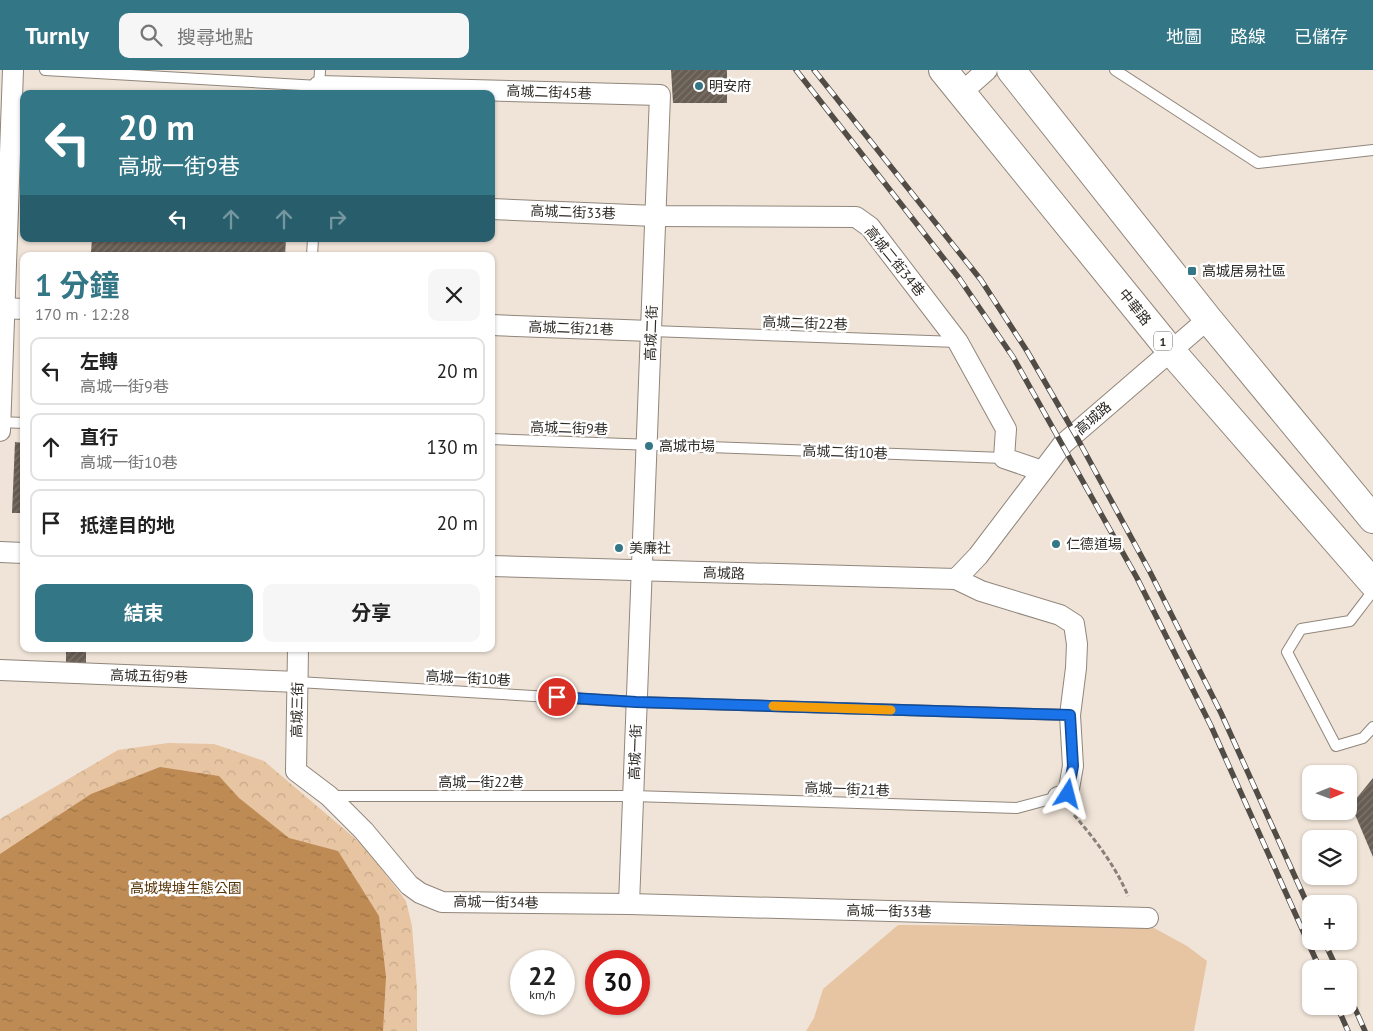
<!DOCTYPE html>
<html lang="zh-TW">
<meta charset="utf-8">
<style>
:root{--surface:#fff;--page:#f6f6f6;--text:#222;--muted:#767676;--line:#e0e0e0;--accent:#337686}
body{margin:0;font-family:"PT Sans","Noto Sans TC",sans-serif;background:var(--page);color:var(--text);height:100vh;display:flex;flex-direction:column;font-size:19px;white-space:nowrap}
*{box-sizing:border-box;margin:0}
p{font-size:16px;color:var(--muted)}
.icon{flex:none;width:28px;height:28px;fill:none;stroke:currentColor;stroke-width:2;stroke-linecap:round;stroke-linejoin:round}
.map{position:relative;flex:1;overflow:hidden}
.side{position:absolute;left:20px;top:182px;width:475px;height:400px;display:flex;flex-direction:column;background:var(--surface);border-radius:10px;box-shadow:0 1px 4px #0004}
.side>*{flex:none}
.top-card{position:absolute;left:20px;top:20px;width:475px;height:152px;border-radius:10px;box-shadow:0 1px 4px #0004;background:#337686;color:#fff;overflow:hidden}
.needle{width:32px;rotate:89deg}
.controls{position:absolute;left:1302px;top:695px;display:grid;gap:10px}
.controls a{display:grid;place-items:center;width:55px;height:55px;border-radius:10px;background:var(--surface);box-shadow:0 1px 4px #0004;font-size:25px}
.speed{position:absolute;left:510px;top:880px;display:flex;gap:10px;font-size:25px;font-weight:700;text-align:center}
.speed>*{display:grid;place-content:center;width:65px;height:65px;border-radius:50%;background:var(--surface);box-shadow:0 1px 4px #0004;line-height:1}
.speed small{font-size:12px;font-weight:400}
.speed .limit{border:8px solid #d22;background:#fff;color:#111}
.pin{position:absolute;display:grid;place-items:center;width:42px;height:42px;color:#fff;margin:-21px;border:2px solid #fff;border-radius:50%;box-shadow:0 1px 5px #0007}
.me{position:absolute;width:55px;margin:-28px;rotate:9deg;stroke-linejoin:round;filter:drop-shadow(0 0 4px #0008)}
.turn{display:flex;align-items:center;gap:18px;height:105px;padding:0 15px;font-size:22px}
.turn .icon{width:65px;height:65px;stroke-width:2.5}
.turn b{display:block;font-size:35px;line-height:42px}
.lanes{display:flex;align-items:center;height:48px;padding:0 15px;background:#0003;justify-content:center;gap:25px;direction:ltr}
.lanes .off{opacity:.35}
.round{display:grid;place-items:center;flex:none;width:52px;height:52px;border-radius:10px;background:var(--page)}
.summary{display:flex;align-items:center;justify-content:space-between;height:85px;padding:0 15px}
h1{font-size:30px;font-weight:700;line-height:38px;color:var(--accent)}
.cta{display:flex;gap:10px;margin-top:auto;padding:10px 15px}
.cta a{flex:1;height:58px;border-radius:10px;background:var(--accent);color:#fff;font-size:20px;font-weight:700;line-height:58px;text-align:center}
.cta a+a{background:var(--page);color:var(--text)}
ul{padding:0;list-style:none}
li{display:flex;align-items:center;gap:15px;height:68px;margin:0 10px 8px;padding:0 5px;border:2px solid var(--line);border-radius:10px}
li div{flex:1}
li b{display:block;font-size:19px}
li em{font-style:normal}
header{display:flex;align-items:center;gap:30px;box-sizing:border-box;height:70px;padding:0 25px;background:var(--accent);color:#fff}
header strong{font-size:24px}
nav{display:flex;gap:28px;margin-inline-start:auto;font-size:18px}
.search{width:350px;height:45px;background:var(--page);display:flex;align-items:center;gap:12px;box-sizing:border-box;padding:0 18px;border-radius:10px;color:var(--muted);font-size:19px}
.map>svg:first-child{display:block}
.green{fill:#e7c4a2}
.park{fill:url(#park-crowns)}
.water{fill:url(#water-ripples)}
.building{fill:url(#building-hatch)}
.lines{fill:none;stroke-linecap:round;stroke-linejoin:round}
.lane-casing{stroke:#91867b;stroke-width:12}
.street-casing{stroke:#91867b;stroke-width:22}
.primary-casing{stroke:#91867b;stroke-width:30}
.path{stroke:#898179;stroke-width:3;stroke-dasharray:5 2.5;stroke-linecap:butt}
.lane{stroke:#fff;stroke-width:10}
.street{stroke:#fff;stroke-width:20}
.primary{stroke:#fff;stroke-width:28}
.rail-casing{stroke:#524c46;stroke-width:5.5}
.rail{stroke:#fff;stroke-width:4;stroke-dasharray:11;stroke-linecap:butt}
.route-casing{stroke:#114b97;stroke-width:12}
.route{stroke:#1a73e8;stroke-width:9}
.slow{stroke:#f59e0b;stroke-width:9}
.poi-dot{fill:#337686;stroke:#fff;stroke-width:2}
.labels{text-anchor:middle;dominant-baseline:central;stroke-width:5;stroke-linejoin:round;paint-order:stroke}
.shield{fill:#fff;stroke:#6d6b67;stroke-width:1}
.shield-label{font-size:12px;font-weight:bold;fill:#2f2b26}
.poi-label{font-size:14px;fill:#2f2b26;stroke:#fff;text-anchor:start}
.street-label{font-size:14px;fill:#2f2b26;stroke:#fff}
.park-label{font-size:14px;fill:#563305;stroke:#fff}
</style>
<header>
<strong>Turnly</strong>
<div class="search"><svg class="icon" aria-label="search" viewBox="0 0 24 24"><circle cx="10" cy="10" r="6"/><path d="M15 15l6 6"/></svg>搜尋地點</div>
<nav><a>地圖</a><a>路線</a><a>已儲存</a></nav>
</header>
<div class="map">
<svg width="1373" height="961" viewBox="0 0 1373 961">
<defs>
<pattern id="park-crowns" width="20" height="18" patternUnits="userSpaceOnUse" patternTransform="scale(1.25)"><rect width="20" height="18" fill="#e7c4a2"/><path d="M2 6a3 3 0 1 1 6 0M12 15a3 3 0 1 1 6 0" fill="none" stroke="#c6a98b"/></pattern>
<pattern id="water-ripples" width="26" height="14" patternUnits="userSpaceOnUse" patternTransform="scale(1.25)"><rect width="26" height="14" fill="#bf8b54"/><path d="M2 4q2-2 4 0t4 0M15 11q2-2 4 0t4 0" fill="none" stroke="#9c7245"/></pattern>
<pattern id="building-hatch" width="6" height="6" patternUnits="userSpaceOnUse" patternTransform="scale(1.25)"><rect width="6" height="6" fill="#675d53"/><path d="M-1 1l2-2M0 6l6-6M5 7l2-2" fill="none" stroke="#7e766e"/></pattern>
</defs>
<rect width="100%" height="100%" fill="#f0e4d8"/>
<polygon class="green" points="898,855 1089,856 1154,858 1187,876 1207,891 1194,961 806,961 814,948 823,919"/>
<polygon class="park" points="168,673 214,674 264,691 364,776 406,831 412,856 417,919 417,961 0,961 0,749 118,680"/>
<polygon class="water" points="160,697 219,706 239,728 289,768 338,781 379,846 386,907 383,961 0,961 0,784 91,724"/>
<g class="building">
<polygon points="671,0 727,0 727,33 673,33"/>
<polygon points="92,169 286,169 285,186 91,182"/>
<polygon points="15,372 24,373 24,456 22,454 22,443 12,443"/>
<rect x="66" y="579" width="20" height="17"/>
<polygon points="1373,708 1373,787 1351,735"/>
</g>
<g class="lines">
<g class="lane-casing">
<g id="lane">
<polyline points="45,0 319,16"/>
<polyline points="1115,0 1258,93 1373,80"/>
<polyline points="319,18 320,0"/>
<polyline points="312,186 313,169"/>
<polyline points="651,261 957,272"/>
<polyline points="0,352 24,353"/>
<polyline points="491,369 1004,388"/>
<polyline points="1373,521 1350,551 1301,559 1287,582 1336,676 1363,668 1373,657"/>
<polyline points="298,612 636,632 1070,645"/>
<polyline points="330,726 633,726 1017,738 1058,727"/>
</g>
</g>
<g class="street-casing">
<g id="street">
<polyline points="319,16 660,25 629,834"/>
<polyline points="961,23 987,0"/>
<polyline points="491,139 655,146 856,147 870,157 958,272 1006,359 1004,388 1042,401"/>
<polyline points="0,238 24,239"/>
<polyline points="491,255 651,261"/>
<polyline points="0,361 13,0"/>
<polyline points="0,482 24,483"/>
<polyline points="491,496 956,509 978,486 1063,374 1208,249"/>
<polyline points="956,509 981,521 1060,545 1074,554 1077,574 1076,598 1070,645 1073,696 1068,724 1058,727"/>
<polyline points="298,579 296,701 329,726 364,761 409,815 420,823 442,832 629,834 1148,848"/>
<polyline points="0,600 298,612"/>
</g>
</g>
<g class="primary-casing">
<g id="primary">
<polyline points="943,0 1171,281 1373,513"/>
<polyline points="1011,0 1208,249 1373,449"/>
</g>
</g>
<path class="path" d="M 1074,745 C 1095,769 1116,797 1128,826"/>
<use href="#lane" class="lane"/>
<use href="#street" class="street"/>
<use href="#primary" class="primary"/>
<g class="rail-casing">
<g id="rail">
<polyline points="796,0 959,208 1013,287 1137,508 1211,656 1320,899"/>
<polyline points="814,0 981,210 1027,281 1075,364 1150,502 1221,643 1311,842"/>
<polyline points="1324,871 1337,899"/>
<polyline points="1349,925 1365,961"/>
<polyline points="1337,936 1348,961"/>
</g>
</g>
<use href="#rail" class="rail"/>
</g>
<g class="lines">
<g class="route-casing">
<polyline id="route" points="557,627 636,632 1070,645 1073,696 1068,724"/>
</g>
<use href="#route" class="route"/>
<polyline class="slow" points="773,636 891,640"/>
</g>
<g class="poi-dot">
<circle cx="699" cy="16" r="5"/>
<rect x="1187" y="196" width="10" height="10" rx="2.5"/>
<circle cx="649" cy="376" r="5"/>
<circle cx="1056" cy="474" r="5"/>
<circle cx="619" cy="478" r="5"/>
</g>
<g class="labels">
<rect class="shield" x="1154" y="261.5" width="18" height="19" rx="4"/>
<g class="shield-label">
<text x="1163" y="271">1</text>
</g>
<g class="poi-label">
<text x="709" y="16">明安府</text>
<text x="1202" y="201">高城居易社區</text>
<text x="659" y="376">高城市場</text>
<text x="1066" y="474">仁德道場</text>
<text x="629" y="478">美廉社</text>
</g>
<g class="street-label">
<text transform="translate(549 22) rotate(2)">高城二街45巷</text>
<text transform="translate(573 142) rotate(2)">高城二街33巷</text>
<text transform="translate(895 191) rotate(51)">高城二街34巷</text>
<text transform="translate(1135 237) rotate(51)">中華路</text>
<text transform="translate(805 253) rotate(2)">高城二街22巷</text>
<text transform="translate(571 258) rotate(2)">高城二街21巷</text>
<text transform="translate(651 263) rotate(-88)">高城二街</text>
<text transform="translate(1093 348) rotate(-41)">高城路</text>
<text transform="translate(569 358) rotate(2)">高城二街9巷</text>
<text transform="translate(845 382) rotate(2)">高城二街10巷</text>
<text transform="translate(724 503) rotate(2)">高城路</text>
<text transform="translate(149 606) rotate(2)">高城五街9巷</text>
<text transform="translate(468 608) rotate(3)">高城一街10巷</text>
<text transform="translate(297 640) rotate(-89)">高城三街</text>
<text transform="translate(635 682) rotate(-88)">高城一街</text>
<text x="481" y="712">高城一街22巷</text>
<text transform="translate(847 719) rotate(2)">高城一街21巷</text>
<text transform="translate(496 832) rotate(1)">高城一街34巷</text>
<text transform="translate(889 841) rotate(1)">高城一街33巷</text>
</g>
<g class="park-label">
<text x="186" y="818">高城埤塘生態公園</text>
</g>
</g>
</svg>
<div class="controls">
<a><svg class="needle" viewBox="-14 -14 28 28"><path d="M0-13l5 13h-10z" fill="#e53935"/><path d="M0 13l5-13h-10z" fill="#767676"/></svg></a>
<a><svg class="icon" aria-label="layers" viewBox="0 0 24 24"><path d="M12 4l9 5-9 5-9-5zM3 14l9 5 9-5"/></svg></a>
<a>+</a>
<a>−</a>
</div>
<div class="speed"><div>22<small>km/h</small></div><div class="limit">30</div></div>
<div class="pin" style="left:557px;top:627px;background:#d93025"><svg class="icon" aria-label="arrive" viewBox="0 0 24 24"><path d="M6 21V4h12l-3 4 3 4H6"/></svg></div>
<svg class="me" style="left:1068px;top:724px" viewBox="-20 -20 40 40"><path d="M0-17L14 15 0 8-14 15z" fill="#1a73e8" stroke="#fff" stroke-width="4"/></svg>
<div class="top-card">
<div class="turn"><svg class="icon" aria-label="left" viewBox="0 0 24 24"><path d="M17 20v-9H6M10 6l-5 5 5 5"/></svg><div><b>20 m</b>高城一街9巷</div></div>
<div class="lanes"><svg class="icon" aria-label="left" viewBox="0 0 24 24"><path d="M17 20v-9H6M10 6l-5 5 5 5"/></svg><svg class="icon off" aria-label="ahead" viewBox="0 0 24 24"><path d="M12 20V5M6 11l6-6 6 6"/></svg><svg class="icon off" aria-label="ahead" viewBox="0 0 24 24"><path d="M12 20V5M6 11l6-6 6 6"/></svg><svg class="icon off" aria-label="right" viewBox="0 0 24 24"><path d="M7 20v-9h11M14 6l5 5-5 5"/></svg></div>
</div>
<section class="side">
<div class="summary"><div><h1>1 分鐘</h1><p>170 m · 12:28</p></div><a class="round"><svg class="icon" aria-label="close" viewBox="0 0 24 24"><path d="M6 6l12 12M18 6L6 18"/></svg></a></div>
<ul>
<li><svg class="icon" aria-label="left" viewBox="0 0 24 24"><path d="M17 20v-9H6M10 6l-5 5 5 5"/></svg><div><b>左轉</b><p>高城一街9巷</p></div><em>20 m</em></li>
<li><svg class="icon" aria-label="ahead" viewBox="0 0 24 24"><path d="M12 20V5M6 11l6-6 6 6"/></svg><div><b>直行</b><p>高城一街10巷</p></div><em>130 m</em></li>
<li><svg class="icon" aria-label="arrive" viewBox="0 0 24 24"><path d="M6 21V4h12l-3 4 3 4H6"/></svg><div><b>抵達目的地</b></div><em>20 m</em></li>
</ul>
<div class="cta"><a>結束</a><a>分享</a></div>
</section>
</div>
